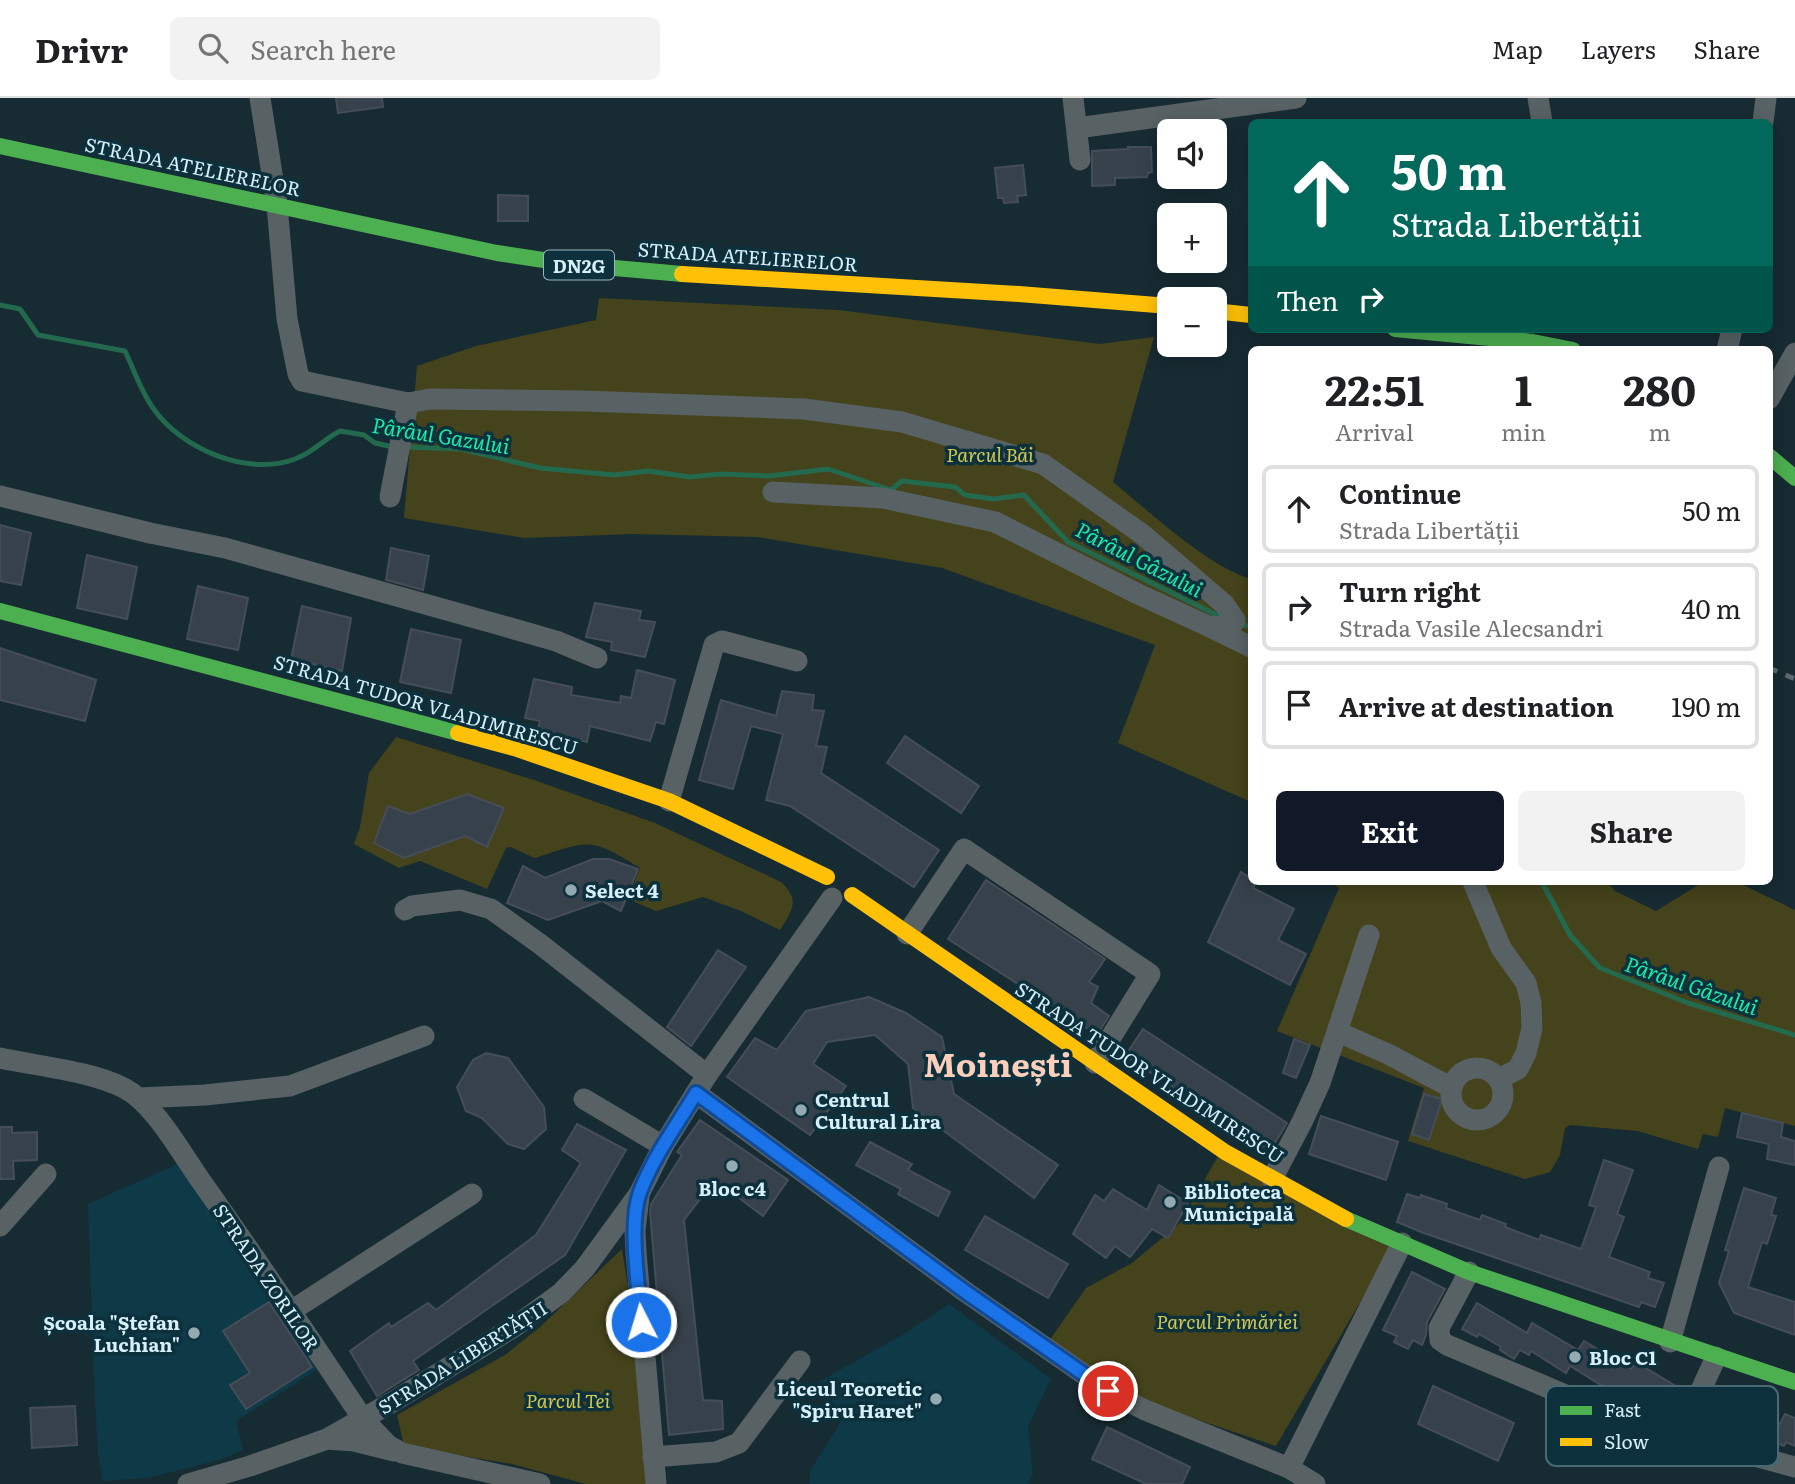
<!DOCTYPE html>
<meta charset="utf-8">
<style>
:root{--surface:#fff;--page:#f2f2f2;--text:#202124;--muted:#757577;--line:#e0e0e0;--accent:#111827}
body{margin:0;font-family:Literata,serif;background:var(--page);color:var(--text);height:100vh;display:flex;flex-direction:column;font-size:26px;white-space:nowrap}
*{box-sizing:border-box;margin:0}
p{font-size:23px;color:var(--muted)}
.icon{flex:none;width:38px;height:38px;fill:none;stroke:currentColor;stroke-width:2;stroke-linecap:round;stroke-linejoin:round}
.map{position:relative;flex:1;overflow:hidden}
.drawer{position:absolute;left:1248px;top:248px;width:525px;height:539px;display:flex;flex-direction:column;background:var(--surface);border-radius:10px;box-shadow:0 4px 18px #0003}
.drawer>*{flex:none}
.top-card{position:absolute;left:1248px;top:21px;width:525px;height:214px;border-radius:10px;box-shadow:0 4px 18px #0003;background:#00695c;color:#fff;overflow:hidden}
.fabs{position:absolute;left:1157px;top:21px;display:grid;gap:14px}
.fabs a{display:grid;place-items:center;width:70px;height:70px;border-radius:10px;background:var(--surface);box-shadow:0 4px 18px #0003;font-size:35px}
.pin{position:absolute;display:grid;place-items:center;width:60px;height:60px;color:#fff;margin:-30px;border:4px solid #fff;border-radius:50%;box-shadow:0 2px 7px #0007}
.me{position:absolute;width:77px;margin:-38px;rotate:355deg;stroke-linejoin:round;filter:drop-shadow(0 0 5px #0008)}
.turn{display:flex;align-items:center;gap:24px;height:147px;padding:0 28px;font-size:32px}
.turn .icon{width:91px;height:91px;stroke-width:2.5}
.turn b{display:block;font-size:49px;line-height:60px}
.then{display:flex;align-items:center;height:66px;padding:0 28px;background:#0003;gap:14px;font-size:26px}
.eta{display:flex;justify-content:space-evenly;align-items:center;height:119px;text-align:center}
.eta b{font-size:42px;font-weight:700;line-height:49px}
.primary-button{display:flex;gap:14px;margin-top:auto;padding:14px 28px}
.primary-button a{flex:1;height:80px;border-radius:10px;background:var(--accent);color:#fff;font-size:28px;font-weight:700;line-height:80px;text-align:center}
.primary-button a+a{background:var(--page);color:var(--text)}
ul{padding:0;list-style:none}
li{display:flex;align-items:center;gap:21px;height:88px;margin:0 14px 10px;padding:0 14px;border:4px solid var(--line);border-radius:10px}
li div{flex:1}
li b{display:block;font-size:26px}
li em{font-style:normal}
header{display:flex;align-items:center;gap:42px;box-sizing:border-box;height:98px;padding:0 35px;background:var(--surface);border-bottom:2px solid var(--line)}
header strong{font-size:33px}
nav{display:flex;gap:38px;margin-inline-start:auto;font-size:24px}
.search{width:490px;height:63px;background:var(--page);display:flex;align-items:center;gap:18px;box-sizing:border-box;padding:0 24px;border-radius:10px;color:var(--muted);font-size:26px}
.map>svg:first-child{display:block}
.built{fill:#0e3946}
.green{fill:#45431b}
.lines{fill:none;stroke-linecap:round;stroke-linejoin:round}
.stream{stroke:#22694e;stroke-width:5}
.building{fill:#37414b;stroke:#454e58;stroke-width:2}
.street{stroke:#586164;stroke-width:21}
.fast{stroke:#4caf50;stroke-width:16}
.slow{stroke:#ffc107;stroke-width:16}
.rail{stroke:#5d696e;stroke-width:5;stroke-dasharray:9 9;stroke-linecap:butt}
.route-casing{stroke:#114b97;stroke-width:18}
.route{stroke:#1a73e8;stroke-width:12}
.poi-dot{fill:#93aab3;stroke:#0c313d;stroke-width:2.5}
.labels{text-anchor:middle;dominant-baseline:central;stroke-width:7;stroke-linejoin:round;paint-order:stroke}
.shield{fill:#0c313d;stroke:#99b6c0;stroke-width:2}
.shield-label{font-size:18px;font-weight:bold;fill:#d6eff8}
.street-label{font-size:19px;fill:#d6eff8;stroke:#0c313d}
.park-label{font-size:19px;font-style:italic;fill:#d6c950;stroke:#0c313d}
.poi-label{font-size:19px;font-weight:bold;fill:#d6eff8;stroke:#0c313d;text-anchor:start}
.water-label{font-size:21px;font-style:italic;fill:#17eca9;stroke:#0c313d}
.town-label{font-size:33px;font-weight:bold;fill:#fdceba;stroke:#0c313d}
.key{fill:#0c313d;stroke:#496a75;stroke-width:2}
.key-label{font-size:19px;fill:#d6eff8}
</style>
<header>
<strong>Drivr</strong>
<div class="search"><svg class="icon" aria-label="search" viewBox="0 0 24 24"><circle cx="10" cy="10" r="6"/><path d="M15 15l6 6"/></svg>Search here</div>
<nav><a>Map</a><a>Layers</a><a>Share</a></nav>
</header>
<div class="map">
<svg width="1795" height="1386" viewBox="0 0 1795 1386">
<rect width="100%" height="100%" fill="#172b32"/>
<g class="built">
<polygon points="182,1064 320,1270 236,1323 243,1352 219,1362 148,1380 103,1383 98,1354 94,1284 88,1106"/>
<polygon points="949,1206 1051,1281 1028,1328 1033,1376 1028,1386 809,1386 811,1371 846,1316 813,1287 902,1237"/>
</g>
<g class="green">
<path d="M 599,200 L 839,212 L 1099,246 L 1154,239 L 1113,384 C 1150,414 1207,468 1251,481 L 1251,704 L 1118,645 L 1155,547 L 942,470 L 758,439 L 633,436 L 524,440 L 404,420 L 417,268 L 476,248 L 596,222 Z"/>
<path d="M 396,639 L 534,682 L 655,725 L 781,784 C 801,802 792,813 780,832 L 741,813 L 703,799 L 656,813 L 628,801 L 640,770 C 590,739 590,742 535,760 L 510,749 L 506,750 L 487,791 L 420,763 L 399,770 L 354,746 L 360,729 L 369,675 Z"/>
<polygon points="1329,784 1607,784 1615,793 1656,813 1703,784 1737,784 1795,812 1795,1028 1725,1010 1718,1039 1703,1036 1698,1051 1638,1033 1570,1027 1565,1030 1560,1057 1550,1074 1525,1081 1408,1043 1424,990 1277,933 1339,790"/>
<polygon points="1218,1058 1393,1148 1276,1348 1139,1302 1049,1243 1086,1190 1132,1165 1180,1125"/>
<polygon points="622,1151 635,1233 648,1386 586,1386 512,1366 404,1348 397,1317 505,1257 540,1229"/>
</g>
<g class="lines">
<g class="stream">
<path d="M 0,207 L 20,211 L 38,237 L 125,253 C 134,272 141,293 153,310 C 181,351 248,379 295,361 C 313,355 324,341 340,333 L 364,337 L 375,345 L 393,349"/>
<polyline points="406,349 461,351 540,370 614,377 648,373 690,379 720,376 769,378 828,371 891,392 902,383 955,389 965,397 993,401 1024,397 1068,444 1225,521"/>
<polyline points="1237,527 1251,528"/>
<polyline points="1542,784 1570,837 1600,870 1688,905 1795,937"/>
</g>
</g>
<g class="building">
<polygon points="336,0 382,0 383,9 338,15"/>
<polygon points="1128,49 1151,49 1152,74 1148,75 1147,79 1115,80 1115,87 1092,88 1092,53 1128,51"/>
<polygon points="1023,67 1026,97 1017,98 1018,104 1004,105 1003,100 998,100 995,70"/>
<polygon points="498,97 528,98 528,123 498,123"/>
<polygon points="0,427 31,435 21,487 0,483"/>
<polygon points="391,450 429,458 423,492 386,482"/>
<polygon points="87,457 137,469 127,521 77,510"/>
<polygon points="198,488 248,500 238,552 187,541"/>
<polygon points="595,505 641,513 639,522 655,524 645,559 611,552 612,544 586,539"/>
<polygon points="302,508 351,520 342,573 291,561"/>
<polygon points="411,531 461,542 451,595 400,584"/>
<polygon points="0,550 96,582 85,623 0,602"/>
<polygon points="637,572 675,582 664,626 656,624 650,643 590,628 587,644 538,631 540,623 525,620 534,581 572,589 571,597 620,605 621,598 631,600"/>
<polygon points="782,593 814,597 812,612 824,613 816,648 827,649 821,675 939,752 914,789 790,708 766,702 783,636 751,628 733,691 699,682 721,602 776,618"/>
<polygon points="905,638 979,688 961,715 887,665"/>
<polygon points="467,696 504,710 487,749 465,738 404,760 374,745 388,708 410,716"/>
<polygon points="593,761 609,761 638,771 621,813 602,803 548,822 507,805 523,768 545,780"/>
<polygon points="1241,774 1251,780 1251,784 1256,784 1253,790 1294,811 1278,842 1306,856 1290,887 1208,844"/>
<polygon points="986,782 1105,861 1089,884 1098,889 1091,905 1109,918 1097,937 948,841"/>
<polygon points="718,852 746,869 691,948 667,929"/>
<polygon points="869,899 906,915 942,939 954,996 1058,1067 1034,1100 913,1010 908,966 875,937 827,944 813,966 846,988 810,1037 727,979 755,940 777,952 806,913"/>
<polygon points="1143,931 1287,1025 1270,1053 1125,958"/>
<polygon points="1294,941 1310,947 1296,980 1283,975"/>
<polygon points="486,955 508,960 544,1009 546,1031 524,1051 508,1046 482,1020 466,1013 457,989 473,962"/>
<polygon points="1424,996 1442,1001 1429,1042 1412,1036"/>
<polygon points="1742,1015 1783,1025 1781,1039 1795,1043 1795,1067 1767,1061 1769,1046 1737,1039"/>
<polygon points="1321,1018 1398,1044 1386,1082 1309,1056"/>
<polygon points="700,1022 788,1082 763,1118 715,1082 684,1122 703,1302 722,1303 723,1331 669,1337 650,1114 651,1106 682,1057 677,1054"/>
<polygon points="577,1026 626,1052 565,1157 413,1263 419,1272 377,1298 350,1253 389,1225 391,1229 428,1205 436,1212 536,1137 581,1065 562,1052"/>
<polygon points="0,1029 12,1029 12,1035 37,1034 37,1062 13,1063 14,1081 0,1081"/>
<polygon points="870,1044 912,1066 908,1072 950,1094 938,1118 898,1096 901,1091 856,1067"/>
<polygon points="1604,1062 1633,1072 1617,1116 1624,1119 1609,1159 1650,1174 1648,1180 1664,1185 1655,1209 1641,1204 1639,1209 1421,1134 1397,1124 1407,1096 1420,1100 1421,1097 1447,1106 1446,1110 1480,1122 1482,1117 1506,1126 1505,1129 1539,1142 1541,1137 1581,1151 1596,1109 1589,1107"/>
<polygon points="1159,1087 1188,1105 1168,1140 1152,1131 1130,1159 1115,1148 1106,1160 1073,1136 1095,1097 1104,1103 1113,1091 1147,1112"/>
<polygon points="1744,1090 1776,1100 1771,1117 1776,1118 1767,1146 1762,1144 1748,1189 1795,1204 1795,1237 1734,1215 1719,1185 1729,1153 1725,1152"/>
<polygon points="985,1118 1068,1166 1048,1200 965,1152"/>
<polygon points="1412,1174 1445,1191 1427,1224 1426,1237 1422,1247 1413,1242 1408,1251 1394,1244 1397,1238 1383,1232"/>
<polygon points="269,1204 312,1269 246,1311 230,1287 250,1275 223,1233"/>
<polygon points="1477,1205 1527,1235 1532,1225 1578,1252 1584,1243 1631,1271 1636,1264 1684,1293 1670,1316 1657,1308 1659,1305 1636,1291 1634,1295 1624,1289 1619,1298 1570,1268 1566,1275 1531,1253 1529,1257 1520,1252 1514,1261 1500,1252 1501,1249 1479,1236 1477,1239 1462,1231"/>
<polygon points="1433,1288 1514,1325 1498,1363 1418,1326"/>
<polygon points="1728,1302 1780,1326 1785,1316 1795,1320 1795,1348 1786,1344 1784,1348 1775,1344 1773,1349 1756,1345 1733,1333 1731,1336 1716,1329"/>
<polygon points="75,1308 77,1347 32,1350 30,1310"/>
<polygon points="1107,1329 1190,1369 1182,1386 1146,1386 1092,1361"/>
</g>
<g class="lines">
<g class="street">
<polyline points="260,0 277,107 287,221 298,276 302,283 408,305 430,301 584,303 804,311 902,324 1043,366 1142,436 1224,506 1235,522 1232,527 1224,529 1208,528 1138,496 995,424 883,400 773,394"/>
<polyline points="1073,0 1080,62"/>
<polyline points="1538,0 1542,24"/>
<polyline points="1763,24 1766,0"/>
<polyline points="1077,30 1296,0"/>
<polyline points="1727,252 1732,231"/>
<polyline points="1769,301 1795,255"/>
<polyline points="0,398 150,435 225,450 500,527 556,543 597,560"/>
<polyline points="390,399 408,305"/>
<polyline points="1210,529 1251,549"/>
<polyline points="669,703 714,547 722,543 797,563"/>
<polyline points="1473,784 1501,850 1526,885 1531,905 1532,930 1526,955 1518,971 1499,981"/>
<polyline points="405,812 412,808 460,802 491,811 540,846 707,977"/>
<polyline points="907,836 964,751 1150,876 1095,965"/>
<polyline points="1338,934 1388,956 1452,990"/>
<path d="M 0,960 C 37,968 91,973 124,990 C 155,1006 181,1055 201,1083 C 257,1162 310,1241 363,1321 L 388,1347 L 402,1355 L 540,1386"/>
<circle cx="1477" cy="996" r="26"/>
<polyline points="696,995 967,1195 1108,1293 1145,1312 1289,1370"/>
<polyline points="139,1000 205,997 290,988 424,938"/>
<polyline points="584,1001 663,1048"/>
<polyline points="1272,1081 1302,1024 1320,985 1369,837"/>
<polyline points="639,1099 635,1132 636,1154 656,1386"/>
<polyline points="0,1128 46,1076"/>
<polyline points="1469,1174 1439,1230 1440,1242 1447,1247 1653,1334 1680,1338 1716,1259"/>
<polyline points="291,1213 472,1096"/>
<polyline points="1670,1244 1719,1069"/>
<polyline points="1680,1338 1795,1369"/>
<polyline points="327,1341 354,1343 394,1353"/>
<polyline points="653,1359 716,1354 739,1345 800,1263"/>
<polyline points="188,1386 250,1368 327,1341 394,1303 517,1227 561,1195 585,1170 639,1096 663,1048 707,977 832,800"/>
<polyline points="1315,1386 1289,1370 1402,1145"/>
</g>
<g class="fast">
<polyline points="0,48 497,155 570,166 682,176"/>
<polyline points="1395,231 1533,244 1573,252"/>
<polyline points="1769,358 1795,380"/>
<polyline points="0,513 458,635"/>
<polyline points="1346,1121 1469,1174 1795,1284"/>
</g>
<g class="slow">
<polyline points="682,176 1019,196 1169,208"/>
<polyline points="1214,213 1251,217"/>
<polyline points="458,635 514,650 669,703 827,779"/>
<polyline points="852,797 1225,1054 1346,1121"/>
</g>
<polyline class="rail" points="1769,570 1795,581"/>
</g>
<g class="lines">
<g class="route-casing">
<path id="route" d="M 641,1224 C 639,1189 628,1127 640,1094 C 653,1059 677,1027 696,995 L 967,1195 L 1108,1293"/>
</g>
<use href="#route" class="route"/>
</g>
<g class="poi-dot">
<circle cx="571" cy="792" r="7"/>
<circle cx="801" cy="1012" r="7"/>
<circle cx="732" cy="1068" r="7"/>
<circle cx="1170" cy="1104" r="7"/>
<circle cx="194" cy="1235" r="7"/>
<circle cx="1575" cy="1259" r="7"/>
<circle cx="936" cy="1301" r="7"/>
</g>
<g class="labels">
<rect class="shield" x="544" y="152.5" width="70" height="29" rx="5"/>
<g class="shield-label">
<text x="579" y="167">DN2G</text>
</g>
<g class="street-label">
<text transform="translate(193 68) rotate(12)">STRADA ATELIERELOR</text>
<text transform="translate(748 158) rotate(4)">STRADA ATELIERELOR</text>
<text transform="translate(426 606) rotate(16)">STRADA TUDOR VLADIMIRESCU</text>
<text transform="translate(1150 974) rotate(33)">STRADA TUDOR VLADIMIRESCU</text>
<text transform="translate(267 1179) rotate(56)">STRADA ZORILOR</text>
<text transform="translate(462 1259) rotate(-32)">STRADA LIBERTĂȚII</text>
</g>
<g class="park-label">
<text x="990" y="356">Parcul Băi</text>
<text x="1227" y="1223">Parcul Primăriei</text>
<text x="568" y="1302">Parcul Tei</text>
</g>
<g class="poi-label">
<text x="585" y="792">Select 4</text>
<text x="815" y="1001">Centrul<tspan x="815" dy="22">Cultural Lira</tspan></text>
<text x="732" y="1090" text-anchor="middle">Bloc c4</text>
<text x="1184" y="1093">Biblioteca<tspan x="1184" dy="22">Municipală</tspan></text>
<text x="180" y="1224" text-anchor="end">Școala "Ștefan<tspan x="180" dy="22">Luchian"</tspan></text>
<text x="1589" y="1259">Bloc C1</text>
<text x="922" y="1290" text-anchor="end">Liceul Teoretic<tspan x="922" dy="22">"Spiru Haret"</tspan></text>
</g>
<g class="water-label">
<text transform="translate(441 336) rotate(9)">Pârâul Gazului</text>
<text transform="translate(1140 460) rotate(27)">Pârâul Gâzului</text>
<text transform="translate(1692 886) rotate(19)">Pârâul Gâzului</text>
</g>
<g class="town-label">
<text x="998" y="964">Moinești</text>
</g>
</g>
<rect x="1546" y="1288" width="232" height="80" rx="10" class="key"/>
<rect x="1560" y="1308" width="32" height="9" fill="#4caf50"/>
<rect x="1560" y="1340" width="32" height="8" fill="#ffc107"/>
<g class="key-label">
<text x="1604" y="1319">Fast</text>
<text x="1604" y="1351">Slow</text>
</g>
</svg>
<div class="fabs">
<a><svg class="icon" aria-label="sound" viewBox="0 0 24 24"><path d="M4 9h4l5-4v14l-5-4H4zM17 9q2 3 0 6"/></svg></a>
<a>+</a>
<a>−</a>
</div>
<div class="pin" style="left:1108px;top:1293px;background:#d93025"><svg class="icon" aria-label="arrive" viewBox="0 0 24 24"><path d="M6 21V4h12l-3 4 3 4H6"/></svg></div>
<svg class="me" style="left:641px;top:1224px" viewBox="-20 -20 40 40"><circle r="17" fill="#1a73e8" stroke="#fff" stroke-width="3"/><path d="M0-11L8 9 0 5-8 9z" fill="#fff"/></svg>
<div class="top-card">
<div class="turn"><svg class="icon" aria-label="ahead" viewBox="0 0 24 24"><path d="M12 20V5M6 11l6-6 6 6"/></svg><div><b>50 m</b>Strada Libertății</div></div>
<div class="then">Then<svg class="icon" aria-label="right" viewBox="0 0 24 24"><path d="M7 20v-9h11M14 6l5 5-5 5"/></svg></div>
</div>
<section class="drawer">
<div class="eta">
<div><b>22:51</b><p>Arrival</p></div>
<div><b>1</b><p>min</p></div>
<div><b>280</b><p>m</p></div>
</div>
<ul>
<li><svg class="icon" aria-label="ahead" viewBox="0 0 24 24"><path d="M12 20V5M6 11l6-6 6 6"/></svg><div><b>Continue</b><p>Strada Libertății</p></div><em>50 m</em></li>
<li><svg class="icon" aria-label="right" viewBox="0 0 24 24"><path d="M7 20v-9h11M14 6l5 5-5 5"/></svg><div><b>Turn right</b><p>Strada Vasile Alecsandri</p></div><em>40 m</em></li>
<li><svg class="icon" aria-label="arrive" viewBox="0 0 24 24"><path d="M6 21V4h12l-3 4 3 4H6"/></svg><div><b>Arrive at destination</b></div><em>190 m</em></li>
</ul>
<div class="primary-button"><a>Exit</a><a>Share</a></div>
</section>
</div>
